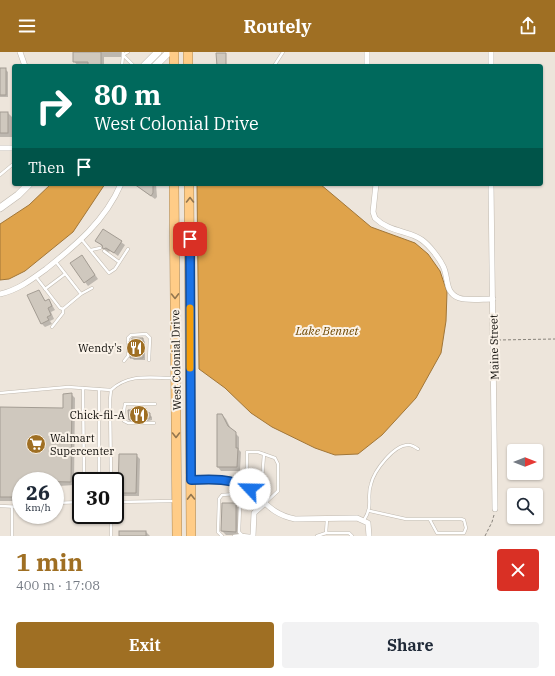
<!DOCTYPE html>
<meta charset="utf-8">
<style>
:root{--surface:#fff;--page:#f2f2f3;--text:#1f2937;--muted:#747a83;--accent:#9f6f23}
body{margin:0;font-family:"IBM Plex Serif",serif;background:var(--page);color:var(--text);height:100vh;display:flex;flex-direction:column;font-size:15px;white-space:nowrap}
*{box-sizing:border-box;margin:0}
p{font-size:13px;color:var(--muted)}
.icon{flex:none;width:22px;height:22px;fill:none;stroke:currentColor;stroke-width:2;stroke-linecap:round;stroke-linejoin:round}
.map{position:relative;height:484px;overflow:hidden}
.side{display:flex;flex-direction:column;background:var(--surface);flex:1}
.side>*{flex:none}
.hud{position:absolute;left:12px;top:12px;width:531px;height:122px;border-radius:4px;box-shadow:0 1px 3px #0004;background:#00695c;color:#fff;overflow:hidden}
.needle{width:26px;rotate:90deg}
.buttons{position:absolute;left:507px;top:392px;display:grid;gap:8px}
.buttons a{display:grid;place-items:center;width:36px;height:36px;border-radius:4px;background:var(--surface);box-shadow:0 1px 3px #0004;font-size:20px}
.speed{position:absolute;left:12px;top:420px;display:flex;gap:8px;font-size:20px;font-weight:700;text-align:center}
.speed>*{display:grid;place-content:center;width:52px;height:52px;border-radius:50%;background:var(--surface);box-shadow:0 1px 3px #0004;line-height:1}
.speed small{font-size:10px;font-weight:400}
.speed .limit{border:2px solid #111;border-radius:6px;background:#fff;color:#111}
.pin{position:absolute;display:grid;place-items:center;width:34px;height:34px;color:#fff;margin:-17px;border-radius:8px;box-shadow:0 2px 6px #0006}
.me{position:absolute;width:44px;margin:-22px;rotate:294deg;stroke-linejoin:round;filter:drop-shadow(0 0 3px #0008)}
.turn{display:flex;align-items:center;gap:14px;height:84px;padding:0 16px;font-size:18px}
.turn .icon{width:52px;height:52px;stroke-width:2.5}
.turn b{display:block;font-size:28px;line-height:34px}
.then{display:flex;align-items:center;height:38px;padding:0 16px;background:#0003;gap:8px;font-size:15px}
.round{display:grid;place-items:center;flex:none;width:42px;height:42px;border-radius:4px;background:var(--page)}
.summary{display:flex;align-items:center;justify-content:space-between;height:68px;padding:0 16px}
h1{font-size:24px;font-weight:800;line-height:30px;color:var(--accent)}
.action{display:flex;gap:8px;margin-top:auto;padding:8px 16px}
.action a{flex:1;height:46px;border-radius:4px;background:var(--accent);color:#fff;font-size:16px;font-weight:800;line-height:46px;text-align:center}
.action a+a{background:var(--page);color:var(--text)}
header{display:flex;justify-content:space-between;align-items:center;height:52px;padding:0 16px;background:var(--accent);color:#fff;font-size:18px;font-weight:800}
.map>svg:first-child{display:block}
.water{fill:#dfa34b;stroke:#a17638}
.shadow{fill:#0003}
.building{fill:#cfc8be;stroke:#a39c93}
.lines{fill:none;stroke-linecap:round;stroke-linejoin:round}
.lane-casing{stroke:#c0b9af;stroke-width:3.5}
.street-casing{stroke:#c0b9af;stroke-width:6}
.secondary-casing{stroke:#c0b9af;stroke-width:8}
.highway-casing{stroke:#ab8a5b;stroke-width:10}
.path{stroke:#88837b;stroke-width:1;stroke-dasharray:3 2;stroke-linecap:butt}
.lane{stroke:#fff;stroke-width:2.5}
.street{stroke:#fff;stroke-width:5}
.secondary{stroke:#fff;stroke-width:7}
.highway{stroke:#ffcc87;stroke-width:9}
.oneway{stroke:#93764f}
.route-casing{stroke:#114b97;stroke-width:10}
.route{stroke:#1a73e8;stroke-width:7}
.slow{stroke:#f59e0b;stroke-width:7}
.labels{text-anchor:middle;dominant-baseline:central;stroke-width:4;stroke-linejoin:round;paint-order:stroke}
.street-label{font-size:11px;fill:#100e0a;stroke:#faf2e8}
.poi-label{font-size:11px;fill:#100e0a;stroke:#faf2e8;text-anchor:end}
.water-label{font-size:12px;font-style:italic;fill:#704800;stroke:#faf2e8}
</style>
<header><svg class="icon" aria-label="menu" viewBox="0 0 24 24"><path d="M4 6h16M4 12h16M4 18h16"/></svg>Routely<svg class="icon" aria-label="share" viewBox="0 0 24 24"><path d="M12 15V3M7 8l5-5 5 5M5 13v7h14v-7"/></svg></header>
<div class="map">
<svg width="555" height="484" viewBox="0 0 555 484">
<rect width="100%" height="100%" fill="#ede5db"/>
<g class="water">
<polygon points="51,132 105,132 73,180 25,219 9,227 0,228 0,172 29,153"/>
<polygon points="197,132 320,132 371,175 415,191 428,202 440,219 447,240 446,269 441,301 416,346 382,383 358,402 335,403 315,396 272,375 251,361 225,336 199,317"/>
</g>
<g class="shadow">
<polygon points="74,0 122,0 122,5 104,5 104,14 77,13 74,9"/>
<polygon points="0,17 5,17 8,20 8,45 0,45"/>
<polygon points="0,61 8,61 12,65 12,85 0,85"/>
<polygon points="134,132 156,132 157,145 155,147"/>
<polygon points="97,189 121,190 125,193 118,204 111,199 107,200"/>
<polygon points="85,208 98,227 88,234 71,211"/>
<polygon points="39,239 46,250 49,248 55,258 51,260 54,267 50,269 52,272 45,275 42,272"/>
<polygon points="143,287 145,290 145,308 134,308 131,305"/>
<polygon points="71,342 75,346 74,433 59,434 59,448 55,448 55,429 21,429 21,449 0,449 0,356 64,357"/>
<polygon points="129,359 149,362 152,365 152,368 144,370 131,370 129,367"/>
<polygon points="218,363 222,363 226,367 231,377 239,385 239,398 241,400 240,419 221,419 218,415"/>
<polygon points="136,403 140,407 139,444 123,444 119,440"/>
<polygon points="235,452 239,456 239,483 226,483 222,479"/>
<polygon points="120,480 146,480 150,484 120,484"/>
</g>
<g class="building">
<polygon points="73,0 101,0 101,14 88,14 88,10 73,10"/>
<polygon points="216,1 226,1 226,14 217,14"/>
<rect x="0" y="16" width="6" height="27"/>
<rect x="0" y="60" width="8" height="21"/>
<polygon points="134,132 153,132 153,141 151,144"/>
<polygon points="103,177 122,189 114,201 106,196 103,197 102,193 95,189"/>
<polygon points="82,203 95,223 84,231 70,211"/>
<polygon points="39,238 45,249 49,247 52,254 48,256 51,263 47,265 49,268 41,272 27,243"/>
<polygon points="132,286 143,286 143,306 130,306"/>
<polygon points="72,341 71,430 21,429 21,445 0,445 0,355 63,356 63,342"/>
<polygon points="128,358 143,358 150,361 150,366 129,368"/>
<polygon points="217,362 222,362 228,374 236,380 236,396 238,396 237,415 217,415"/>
<polygon points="119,402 137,402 136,441 118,441"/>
<polygon points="222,451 236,451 236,480 221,479"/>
<rect x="119" y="479" width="27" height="5"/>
</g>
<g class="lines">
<g class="lane-casing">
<g id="lane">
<polyline points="123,0 123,3 134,14"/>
<polyline points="122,14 123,3 128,0"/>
<polyline points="274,14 283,0"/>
<polyline points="0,123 12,113"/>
<polyline points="82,188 109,221 115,217 128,197"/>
<polyline points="91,198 100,196"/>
<polyline points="104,199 119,210"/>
<polyline points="36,225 60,256 63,257 81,242 56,210"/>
<polyline points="45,237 65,222"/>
<polyline points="81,242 92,236"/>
<polyline points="52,275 63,261 63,257"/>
<polyline points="124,309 128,304 128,286 131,283 146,282 150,286 149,308"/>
<polyline points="83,336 84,429"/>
<polyline points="99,337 99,429"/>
<polyline points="0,341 68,335 111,338"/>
<polyline points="154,371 128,371 124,369 123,365 125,352 155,352"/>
<path d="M 111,429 L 110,348 L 111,338 C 129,321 151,326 174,326"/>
<polyline points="262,429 264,402"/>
<polyline points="235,430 235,442 239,448 240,454 239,480 242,483 251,484"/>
<polyline points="243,433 247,417 247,400 258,400 275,406 278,412 278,439 265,451"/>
<polyline points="115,450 174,449"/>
<polyline points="55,451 81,450"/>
<polyline points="0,454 21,455"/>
<polyline points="12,455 12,484"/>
<polyline points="370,459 406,467 461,467 464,468 466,476 464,481 437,481 430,468"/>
<polyline points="111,463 111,484"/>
<path d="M 364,468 C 374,452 366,446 371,432 C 374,419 394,392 409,393 C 412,393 415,395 418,397"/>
<polyline points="326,481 327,467"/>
<polyline points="222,484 218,480 219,447 222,443 235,442"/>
<polyline points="234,484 242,483"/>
<polyline points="317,484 326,481 349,481 352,484"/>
</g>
</g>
<g class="street-casing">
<g id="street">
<polyline points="20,0 25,14"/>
<polyline points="367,0 367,14"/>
<polyline points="491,0 491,14"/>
<polyline points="0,96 14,96"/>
<path d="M 376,132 L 373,160 L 375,166 C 390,181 409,178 422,188 C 430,194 439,206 443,214 C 449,225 444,241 459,246 C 468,249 482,247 493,247"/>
<polyline points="491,132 495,457"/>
<path d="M 0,242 C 18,238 31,228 46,217 C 76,193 105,169 121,132"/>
<path d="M 191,428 C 206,427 226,425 240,432 C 263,442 265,461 295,467 L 357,466 L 368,471 L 369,484"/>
<polyline points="253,484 254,461 264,452"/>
</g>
</g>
<g class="secondary-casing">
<g id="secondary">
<polyline points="144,14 158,0"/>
<polyline points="155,14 169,0"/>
<polyline points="0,156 18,143 29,132"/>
</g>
</g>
<g class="highway-casing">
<g id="highway">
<polyline points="174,0 174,14"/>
<polyline points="188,0 188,14"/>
<polyline points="174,132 177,484"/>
<polyline points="189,132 191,484"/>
</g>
</g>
<g class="path">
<polyline points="498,288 555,287"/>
<polyline points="485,484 492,470 494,463"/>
</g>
<use href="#lane" class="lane"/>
<use href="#street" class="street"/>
<use href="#secondary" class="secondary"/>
<use href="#highway" class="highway"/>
</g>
<defs><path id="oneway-chevron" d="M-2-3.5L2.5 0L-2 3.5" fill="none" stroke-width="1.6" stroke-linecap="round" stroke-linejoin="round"/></defs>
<g class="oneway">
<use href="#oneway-chevron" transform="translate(190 148) rotate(-90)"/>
<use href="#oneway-chevron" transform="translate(175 244) rotate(89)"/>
<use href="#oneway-chevron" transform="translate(176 383) rotate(90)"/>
<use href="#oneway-chevron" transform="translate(191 445) rotate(-91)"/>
</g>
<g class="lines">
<g class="route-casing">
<path id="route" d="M 190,187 L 191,428 C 212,427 231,426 250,437"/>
</g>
<use href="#route" class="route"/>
<polyline class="slow" points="190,256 190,316"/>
</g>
<defs>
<g id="restaurant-disc" transform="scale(1)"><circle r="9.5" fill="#9f6f23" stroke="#faf2e8"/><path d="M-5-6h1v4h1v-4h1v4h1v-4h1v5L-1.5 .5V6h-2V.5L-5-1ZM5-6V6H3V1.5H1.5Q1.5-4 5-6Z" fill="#fff"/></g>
<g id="supermarket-disc" transform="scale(1)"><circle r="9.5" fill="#9f6f23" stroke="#faf2e8"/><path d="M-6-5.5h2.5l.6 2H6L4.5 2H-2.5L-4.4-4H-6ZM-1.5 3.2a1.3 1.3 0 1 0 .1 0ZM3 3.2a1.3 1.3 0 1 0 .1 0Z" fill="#fff"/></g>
</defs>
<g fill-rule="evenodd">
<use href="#restaurant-disc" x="136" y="296"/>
<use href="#restaurant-disc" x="139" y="363"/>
<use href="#supermarket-disc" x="36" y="392"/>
</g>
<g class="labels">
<g class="street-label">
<text transform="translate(494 295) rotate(-91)">Maine Street</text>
<text transform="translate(176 308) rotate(-91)">West Colonial Drive</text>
</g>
<g class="poi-label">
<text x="122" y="296">Wendy's</text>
<text x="125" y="363">Chick-fil-A</text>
<text x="50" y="386" text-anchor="start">Walmart<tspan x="50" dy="13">Supercenter</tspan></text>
</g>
<g class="water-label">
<text x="327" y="278">Lake Bennet</text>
</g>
</g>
</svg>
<div class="buttons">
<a><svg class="needle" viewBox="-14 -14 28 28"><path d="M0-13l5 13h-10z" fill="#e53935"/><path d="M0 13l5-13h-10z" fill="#747a83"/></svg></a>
<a><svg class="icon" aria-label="search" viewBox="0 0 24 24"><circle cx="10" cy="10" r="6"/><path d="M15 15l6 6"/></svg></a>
</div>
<div class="speed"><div>26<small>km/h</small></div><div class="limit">30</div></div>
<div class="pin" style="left:190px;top:187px;background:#d93025"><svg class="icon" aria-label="arrive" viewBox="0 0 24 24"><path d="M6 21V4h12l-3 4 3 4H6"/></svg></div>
<svg class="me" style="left:250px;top:437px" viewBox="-20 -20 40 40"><circle r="19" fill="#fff"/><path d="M0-13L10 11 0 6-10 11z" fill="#1a73e8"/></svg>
<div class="hud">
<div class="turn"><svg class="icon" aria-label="right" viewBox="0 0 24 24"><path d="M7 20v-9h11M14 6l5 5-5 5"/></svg><div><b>80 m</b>West Colonial Drive</div></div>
<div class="then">Then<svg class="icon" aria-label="arrive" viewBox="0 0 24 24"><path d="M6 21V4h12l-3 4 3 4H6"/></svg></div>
</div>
</div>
<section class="side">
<div class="summary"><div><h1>1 min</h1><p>400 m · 17:08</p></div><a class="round" style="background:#d93025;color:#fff"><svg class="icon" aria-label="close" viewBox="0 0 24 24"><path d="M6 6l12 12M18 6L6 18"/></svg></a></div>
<div class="action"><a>Exit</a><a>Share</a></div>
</section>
